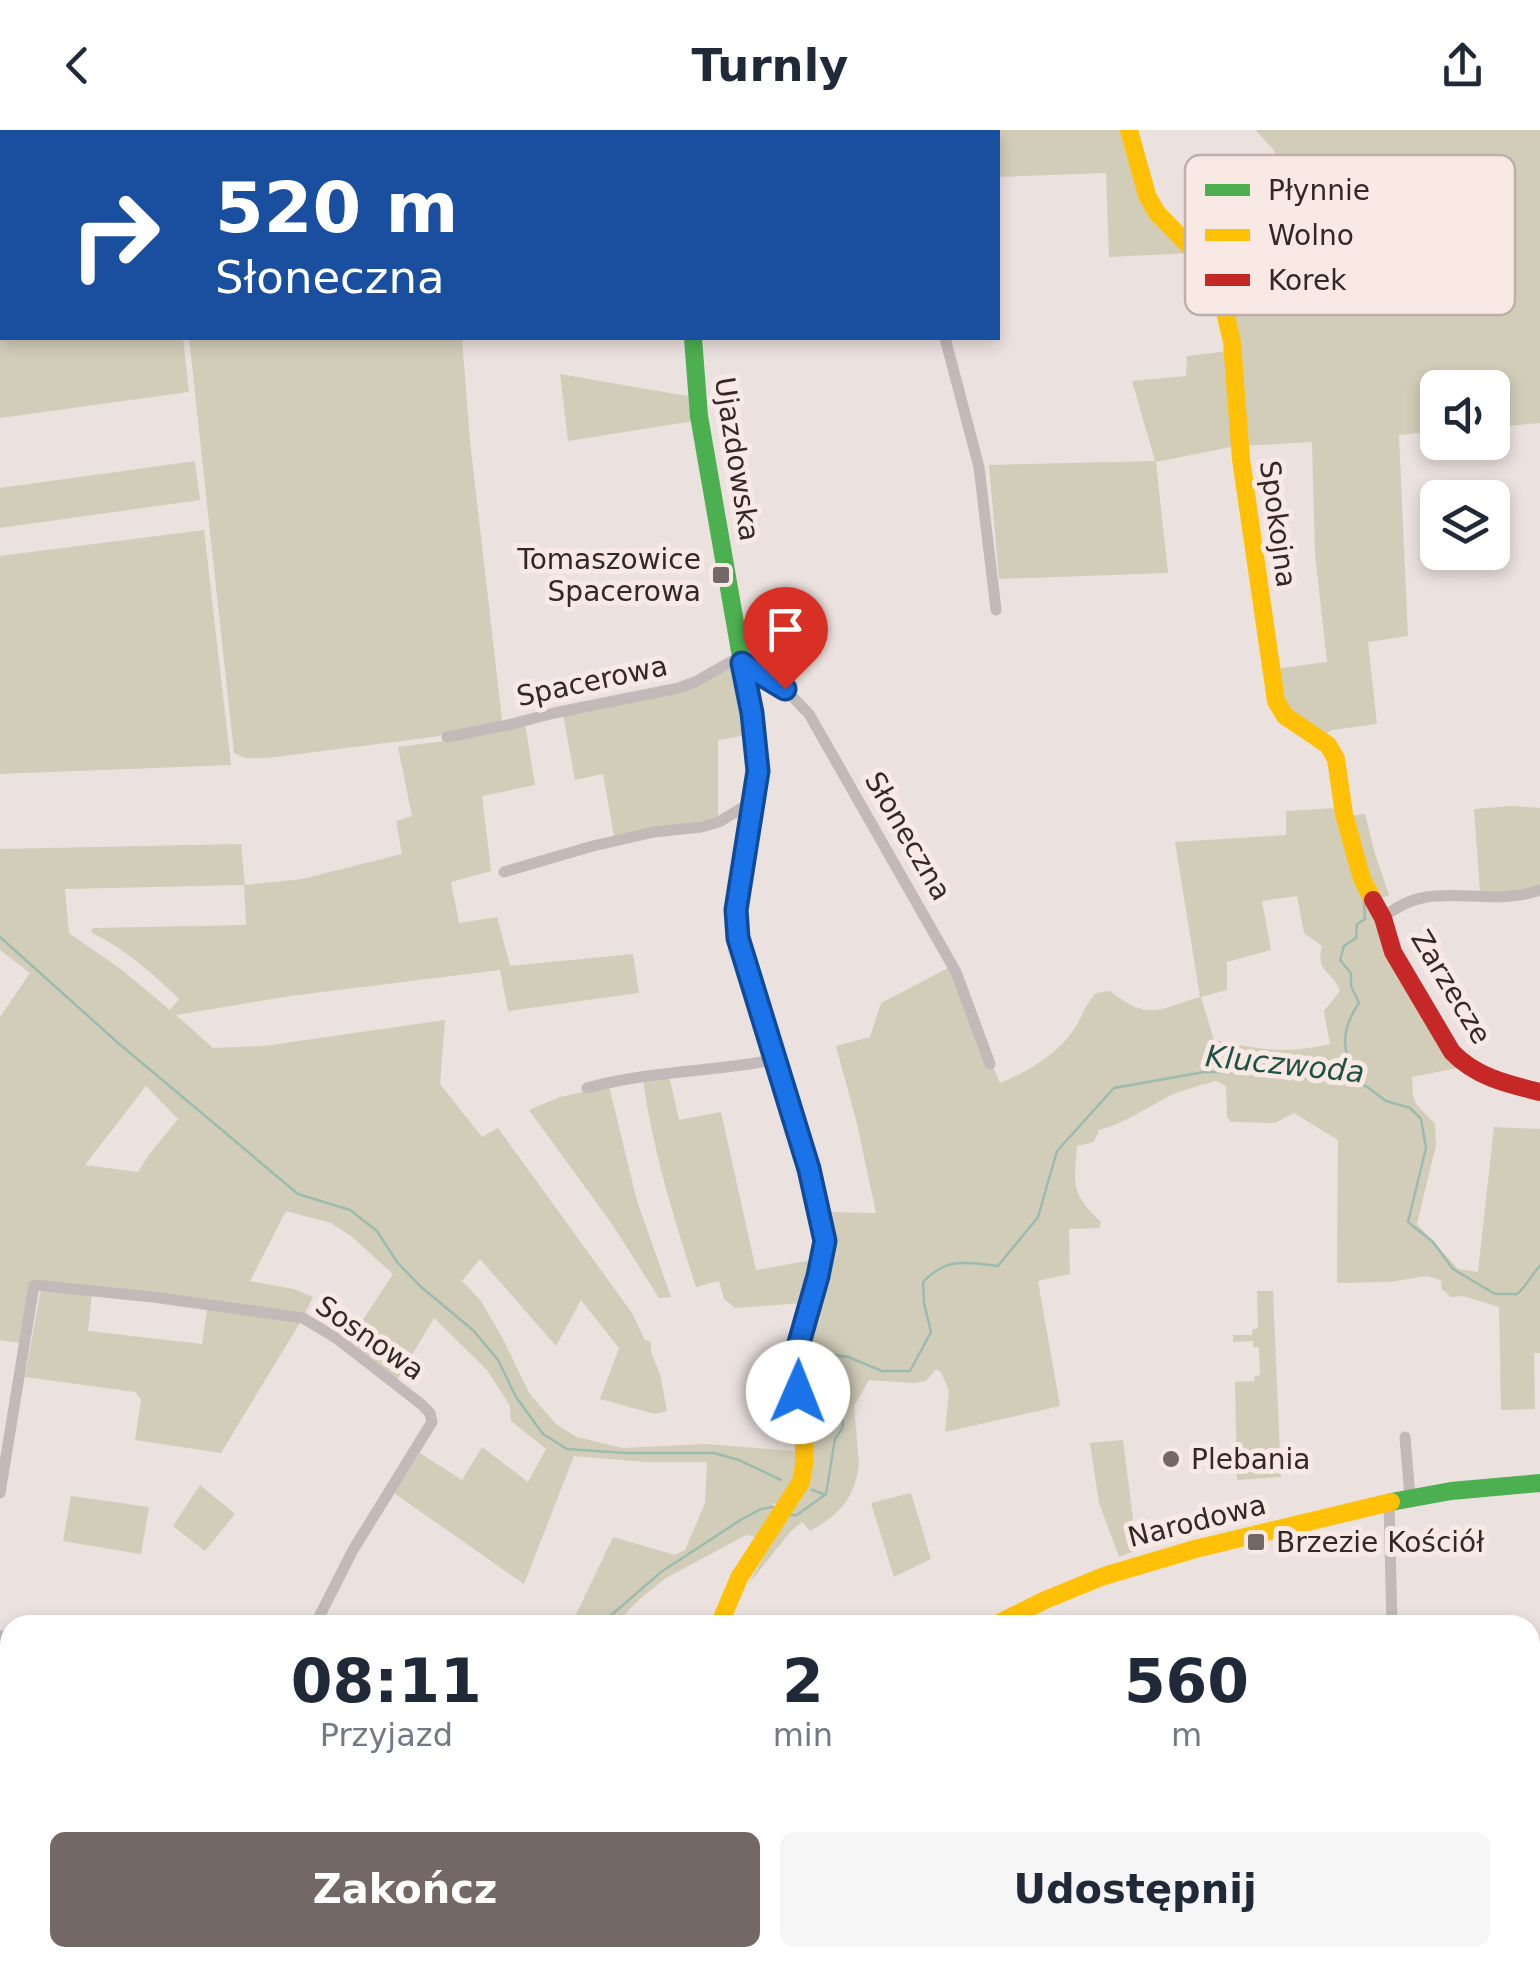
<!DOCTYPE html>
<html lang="pl">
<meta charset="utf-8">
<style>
:root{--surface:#fff;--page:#f6f6f7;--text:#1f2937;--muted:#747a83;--accent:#746867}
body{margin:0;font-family:"DejaVu Sans",sans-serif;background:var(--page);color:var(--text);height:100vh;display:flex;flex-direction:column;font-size:38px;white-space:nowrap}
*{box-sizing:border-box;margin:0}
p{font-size:32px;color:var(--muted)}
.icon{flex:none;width:55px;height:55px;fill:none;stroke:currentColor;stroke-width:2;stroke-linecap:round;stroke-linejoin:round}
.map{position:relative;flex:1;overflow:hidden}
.side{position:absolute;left:0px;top:1485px;width:1540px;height:352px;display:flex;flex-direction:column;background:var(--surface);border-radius:30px 30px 0 0;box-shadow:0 5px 15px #0003}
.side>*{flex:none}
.guide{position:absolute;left:0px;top:0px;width:1000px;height:210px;box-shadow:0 5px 15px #0003;background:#1a4fa0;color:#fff;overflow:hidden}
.controls{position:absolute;left:1420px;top:240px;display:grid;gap:20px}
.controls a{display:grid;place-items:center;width:90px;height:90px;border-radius:15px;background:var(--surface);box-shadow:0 5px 15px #0003;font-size:50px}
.pin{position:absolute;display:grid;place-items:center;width:85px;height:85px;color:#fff;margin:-102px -42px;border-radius:50% 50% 50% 0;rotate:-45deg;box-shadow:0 0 10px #0007}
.pin .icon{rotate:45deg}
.me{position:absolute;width:110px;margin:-55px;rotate:1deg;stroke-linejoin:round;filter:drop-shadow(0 0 8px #0008)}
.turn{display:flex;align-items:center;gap:35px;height:210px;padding:0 50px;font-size:45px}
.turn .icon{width:130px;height:130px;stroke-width:2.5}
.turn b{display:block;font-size:70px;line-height:85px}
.eta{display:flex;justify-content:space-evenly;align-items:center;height:170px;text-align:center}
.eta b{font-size:60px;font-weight:800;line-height:70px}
.cta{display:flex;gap:20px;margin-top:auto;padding:20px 50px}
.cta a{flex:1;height:115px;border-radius:15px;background:var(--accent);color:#fff;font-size:40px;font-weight:800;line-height:115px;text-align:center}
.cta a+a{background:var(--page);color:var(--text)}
header{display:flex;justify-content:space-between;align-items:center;height:130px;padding:0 50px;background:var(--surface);font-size:45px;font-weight:800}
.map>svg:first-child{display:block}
.green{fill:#d2cdb9;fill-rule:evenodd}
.water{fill:#9cbbb0}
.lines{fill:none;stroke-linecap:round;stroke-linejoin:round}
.stream{stroke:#9cbbb0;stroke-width:2.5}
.street{stroke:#c3b9b8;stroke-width:11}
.fast{stroke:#4caf50;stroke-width:18}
.slow{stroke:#ffc107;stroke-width:18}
.jam{stroke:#c62828;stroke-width:18}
.route-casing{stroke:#114b97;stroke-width:25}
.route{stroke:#1a73e8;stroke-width:18}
.poi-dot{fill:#746867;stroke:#f8e9e5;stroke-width:4}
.labels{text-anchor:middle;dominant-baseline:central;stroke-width:10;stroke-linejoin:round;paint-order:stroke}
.street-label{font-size:28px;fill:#342727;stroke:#f8e9e5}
.poi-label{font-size:28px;fill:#342727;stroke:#f8e9e5;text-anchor:start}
.water-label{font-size:30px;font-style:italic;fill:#1f5244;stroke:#f8e9e5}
.key{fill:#f8e9e5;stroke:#bdafac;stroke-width:2.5}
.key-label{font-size:28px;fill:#342727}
</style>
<header><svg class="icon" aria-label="back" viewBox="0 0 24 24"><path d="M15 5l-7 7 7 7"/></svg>Turnly<svg class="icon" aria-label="share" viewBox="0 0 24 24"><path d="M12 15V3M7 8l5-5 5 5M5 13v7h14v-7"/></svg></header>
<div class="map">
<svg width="1540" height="1837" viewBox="0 0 1540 1837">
<rect width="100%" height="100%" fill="#ebe1de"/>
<g class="green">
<polygon points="0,0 162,0 162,2 2,2 2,208 183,208 189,262 0,288"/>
<polygon points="894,0 1126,0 1145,74 1192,123 1109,127 1106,43 998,47 998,2 895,2"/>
<path d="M 1255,0 L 1540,0 L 1540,293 L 1493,297 L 1492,258 L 1438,258 L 1437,301 L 1399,305 L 1408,506 L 1368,512 L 1377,594 L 1332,600 L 1323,605 L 1287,583 L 1274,539 L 1327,532 L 1315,424 L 1312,312 L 1243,316 L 1237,232 L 1195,114 L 1242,100 L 1276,182 L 1322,179 C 1313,132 1290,87 1266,45 L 1280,40 L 1274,20 Z"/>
<polygon points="189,208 462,208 470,311 502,590 492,595 433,607 268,628 245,628 234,623"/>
<polygon points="1229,221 1236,316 1156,332 1168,443 999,449 989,335 1155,331 1132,251 1186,246 1187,226"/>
<polygon points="560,244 693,267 694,291 568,311"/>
<polygon points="195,331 200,370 0,398 0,358"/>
<polygon points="204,400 231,635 0,644 0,426"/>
<polygon points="735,533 747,605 718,610 718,688 614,706 603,644 575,650 563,584 680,561"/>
<path d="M 525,594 L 535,655 L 482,666 L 491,741 L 451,752 L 459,793 L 497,787 L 510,836 L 633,824 L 639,863 L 508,881 L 500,840 L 290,866 L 176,885 L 213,918 L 264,916 L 445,890 L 440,954 L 482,1007 L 498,998 L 632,1183 L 645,1210 L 651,1212 L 651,1222 L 660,1244 L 667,1281 L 655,1284 L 600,1269 L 619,1218 L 581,1170 L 556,1216 L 480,1129 L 462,1151 L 481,1171 L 504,1211 L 529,1263 L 557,1295 L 577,1307 L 622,1318 L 706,1314 L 795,1321 L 795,1345 L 779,1375 L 773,1373 L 774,1383 L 755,1407 L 746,1405 L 666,1448 L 642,1467 L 614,1495 L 571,1495 L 613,1407 L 675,1425 L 685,1420 L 705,1373 L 707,1332 L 645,1332 L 574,1326 L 524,1454 L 394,1363 L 420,1323 L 462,1350 L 482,1317 L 528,1352 L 546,1319 L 511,1291 L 510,1276 L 487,1240 L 434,1188 L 397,1250 L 349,1211 L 393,1144 L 351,1106 L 331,1093 L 286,1081 L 250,1151 L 294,1159 L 313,1167 L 301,1191 L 221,1323 L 135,1310 L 141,1270 L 135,1262 L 25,1247 L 40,1163 L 45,1160 L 92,1164 L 88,1201 L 202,1214 L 208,1173 L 35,1152 L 21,1213 L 0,1210 L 0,887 L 30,843 L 0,820 L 0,719 L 241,714 L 245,755 L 302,749 L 402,724 L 396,691 L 412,686 L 398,617 L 444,611 ZM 244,755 L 246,795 L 93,798 L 91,802 C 125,819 152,843 179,869 L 170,880 L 122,840 L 69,803 L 65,759 ZM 146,956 L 178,989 L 148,1026 L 138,1042 L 85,1035 Z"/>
<polygon points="1512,676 1540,678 1540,758 1524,763 1480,761 1474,679"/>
<path d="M 1338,678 L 1348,718 L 1462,937 L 1412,947 L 1413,966 L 1416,974 L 1435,994 L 1436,1015 L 1417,1094 L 1458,1139 L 1478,1142 L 1494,997 L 1540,999 L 1540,1223 L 1534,1223 L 1535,1279 L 1501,1280 L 1499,1177 L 1463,1166 L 1451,1167 L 1442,1159 L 1441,1150 L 1427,1146 L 1390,1152 L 1337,1153 L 1338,1010 L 1294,983 L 1275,993 L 1231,992 L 1227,987 L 1226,956 L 1216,951 C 1197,956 1177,961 1160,971 C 1140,982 1122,994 1099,1000 L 1094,1012 L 1077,1016 C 1074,1057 1071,1063 1101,1092 L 1099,1098 L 1069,1099 L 1070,1144 L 1038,1151 L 1060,1276 L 945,1302 L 949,1261 L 941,1242 L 936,1239 L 926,1251 L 913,1253 L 869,1250 L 854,1276 L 859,1334 C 854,1370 840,1384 810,1401 L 802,1392 L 790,1402 L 748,1455 L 804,1353 L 804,1267 L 817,1266 L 816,1253 L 804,1254 L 803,1237 L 832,1110 L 829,1082 L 876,1083 L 857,994 L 836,916 L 870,907 L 881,873 L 950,837 L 1000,953 C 1029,941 1059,924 1076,896 C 1083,885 1086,873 1096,863 L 1110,861 C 1149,891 1156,880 1200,867 L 1175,712 L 1286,705 L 1286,681 ZM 1297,766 L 1304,803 L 1322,816 C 1315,843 1333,841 1340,861 L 1324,881 L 1330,914 C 1282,925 1261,919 1214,910 L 1201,867 L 1227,860 L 1227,832 L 1271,820 L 1262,771 Z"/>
<polygon points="1365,684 1375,724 1389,765 1378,770 1347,686"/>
<path d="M 669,946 L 679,990 L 721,982 L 756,1140 L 812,1130 L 805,1173 L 735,1178 L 724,1169 L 719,1151 L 696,1157 C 674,1089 653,1021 643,950 Z"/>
<polygon points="609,956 637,1071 671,1167 659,1168 612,1094 529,980 560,967"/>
<polygon points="1257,1161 1273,1161 1281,1347 1237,1350 1235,1252 1254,1251 1255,1246 1260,1245 1259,1217 1253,1217 1253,1211 1233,1212 1233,1205 1252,1205 1253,1199 1258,1198"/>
<polygon points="1123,1310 1137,1420 1119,1427 1099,1373 1090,1313"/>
<polygon points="200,1355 235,1384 205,1421 173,1396"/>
<polygon points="911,1363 931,1429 894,1447 871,1373"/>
<polygon points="71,1366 149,1377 141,1424 63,1411"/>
<polygon points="0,1510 10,1512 10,1658 0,1656"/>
<polygon points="70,1828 216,1828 216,1837 72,1837"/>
</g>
<polygon class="water" points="216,1828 300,1828 290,1837 216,1837"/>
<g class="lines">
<g class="stream">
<polyline points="0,807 117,912 298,1064 350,1080 377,1101 397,1132 420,1156 474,1201 498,1230 516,1267 543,1304 567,1319 625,1323 714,1323 739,1330 781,1350"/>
<path d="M 1356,953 C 1344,920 1338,904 1359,873 L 1351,856 L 1351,843 L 1340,830 L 1344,816 L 1356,808 L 1357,794 L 1365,789 L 1364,770"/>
<polyline points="812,1360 824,1364"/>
<path d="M 790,1385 L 797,1385 L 826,1364 L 835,1309 L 843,1297 L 842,1281 L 823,1243 L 826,1231 L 835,1225 L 848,1227 L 882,1241 L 910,1241 L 931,1202 L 924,1173 L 923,1152 C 947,1127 966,1132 998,1136 L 1038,1087 L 1057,1021 L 1114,958 L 1204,942 L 1243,942 L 1324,949 L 1366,956 L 1386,971 L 1410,978 L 1421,989 L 1426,1018 L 1408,1092 L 1433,1112 L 1453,1139 L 1495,1164 L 1517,1164 C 1527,1156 1531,1145 1540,1136"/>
<polyline points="600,1495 661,1442 742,1389 761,1379 773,1377"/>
</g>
<g class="street">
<polyline points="579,0 579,2"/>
<polyline points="890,0 891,2"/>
<polyline points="945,208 979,337 996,480"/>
<polyline points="742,533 785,559 809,584 956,842 990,934"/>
<polyline points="447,607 508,595 554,583 679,558 695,552 741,526"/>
<polyline points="504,742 593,716 654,702 701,697 719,692 753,671"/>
<path d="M 1383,788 C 1431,745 1485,780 1540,760"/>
<path d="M 587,958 C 648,941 711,942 773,930"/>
<polyline points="1405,1307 1410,1367"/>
<polyline points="0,1363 34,1155 153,1167 303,1188 336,1208 421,1274 430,1283 432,1292 353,1420 319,1487 312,1495"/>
<polyline points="1389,1372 1392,1495"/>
<polyline points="0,1506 10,1507"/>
<polyline points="731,1828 734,1837"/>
<polyline points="82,1837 111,1828"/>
<polyline points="507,1837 507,1828"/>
<polyline points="1006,1837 1007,1828"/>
<polyline points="1405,1837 1406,1828"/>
</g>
<g class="fast">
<polyline points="693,208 699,286 756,613 758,641 736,780 738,808 781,953"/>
<polyline points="1391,1372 1451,1361 1540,1353"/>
</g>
<g class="slow">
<polyline points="691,0 691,2"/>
<polyline points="1129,0 1147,65 1157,83 1199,126 1220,164 1225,182 1232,212 1241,329 1276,571 1285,586 1328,615 1336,629 1344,684 1362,749 1373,770"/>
<polyline points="719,1495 739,1448 801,1352 804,1335 804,1305 794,1238 825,1111 809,1039 781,953"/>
<polyline points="995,1495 1045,1470 1104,1446 1195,1419 1391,1372"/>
</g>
<path class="jam" d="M 1373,770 L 1383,788 L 1393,822 L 1452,922 C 1476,947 1507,954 1540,962"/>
</g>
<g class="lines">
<g class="route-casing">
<polyline id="route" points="785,559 742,533 752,583 758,641 736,780 738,808 809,1039 825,1111 818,1146 797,1220 794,1238 798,1262"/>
</g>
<use href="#route" class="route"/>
</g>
<g class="poi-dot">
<rect x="711" y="435" width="20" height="20" rx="5"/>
<circle cx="1171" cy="1329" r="10"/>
<rect x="1246" y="1402" width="20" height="20" rx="5"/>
</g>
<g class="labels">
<g class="street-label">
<text transform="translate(737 329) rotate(81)">Ujazdowska</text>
<text transform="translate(1278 394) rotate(82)">Spokojna</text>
<text transform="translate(592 551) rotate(-12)">Spacerowa</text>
<text transform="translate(908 706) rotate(60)">Słoneczna</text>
<text transform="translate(1451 857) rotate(59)">Zarzecze</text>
<text transform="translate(370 1208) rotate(35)">Sosnowa</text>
<text transform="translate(1197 1391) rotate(-14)">Narodowa</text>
</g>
<g class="poi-label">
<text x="701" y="429" text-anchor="end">Tomaszowice<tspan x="701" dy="32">Spacerowa</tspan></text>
<text x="1191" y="1329">Plebania</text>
<text x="1276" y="1412">Brzezie Kościół</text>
</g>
<g class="water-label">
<text transform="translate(1285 934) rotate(6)">Kluczwoda</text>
</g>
</g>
<rect x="1185" y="25" width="330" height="160" rx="15" class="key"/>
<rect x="1205" y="54" width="45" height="12" fill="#4caf50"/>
<rect x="1205" y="99" width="45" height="12" fill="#ffc107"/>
<rect x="1205" y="144" width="45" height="12" fill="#c62828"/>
<g class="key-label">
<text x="1268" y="70">Płynnie</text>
<text x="1268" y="115">Wolno</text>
<text x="1268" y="160">Korek</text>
</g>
</svg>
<div class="controls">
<a><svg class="icon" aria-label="sound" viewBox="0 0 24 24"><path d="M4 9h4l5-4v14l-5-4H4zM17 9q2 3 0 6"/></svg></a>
<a><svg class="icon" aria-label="layers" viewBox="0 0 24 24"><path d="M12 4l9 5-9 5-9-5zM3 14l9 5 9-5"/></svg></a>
</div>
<div class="pin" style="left:785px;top:559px;background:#d93025"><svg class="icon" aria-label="arrive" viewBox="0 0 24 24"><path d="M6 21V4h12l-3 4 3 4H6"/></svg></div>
<svg class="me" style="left:798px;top:1262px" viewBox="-20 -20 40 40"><circle r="19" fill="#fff"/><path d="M0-13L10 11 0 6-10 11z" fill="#1a73e8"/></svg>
<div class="guide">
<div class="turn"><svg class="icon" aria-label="right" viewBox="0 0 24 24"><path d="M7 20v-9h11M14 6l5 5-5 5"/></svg><div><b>520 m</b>Słoneczna</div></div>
</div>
<section class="side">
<div class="eta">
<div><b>08:11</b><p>Przyjazd</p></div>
<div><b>2</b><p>min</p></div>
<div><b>560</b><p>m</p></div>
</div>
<div class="cta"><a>Zakończ</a><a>Udostępnij</a></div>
</section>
</div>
